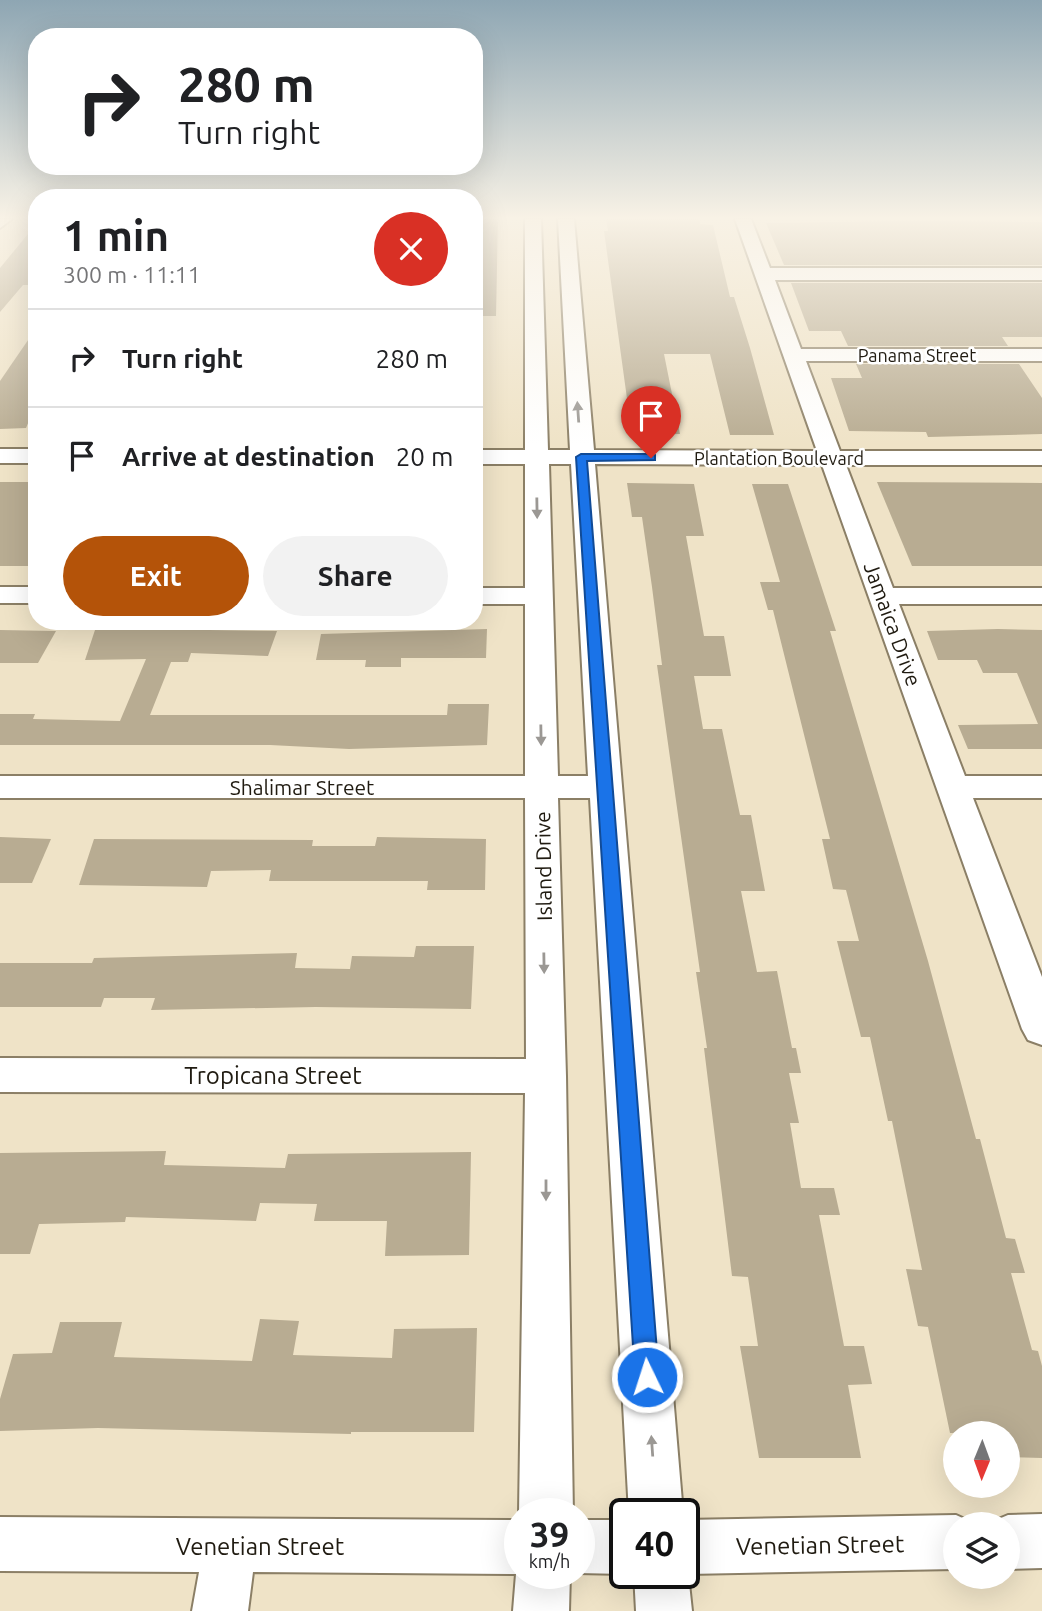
<!DOCTYPE html>
<meta charset="utf-8">
<style>
:root{--surface:#fff;--page:#f2f2f2;--text:#202124;--muted:#757577;--line:#e0e0e0;--accent:#b45309}
body{margin:0;font-family:Ubuntu,sans-serif;background:var(--page);color:var(--text);height:100vh;display:flex;flex-direction:column;font-size:26px;white-space:nowrap}
*{box-sizing:border-box;margin:0}
p{font-size:23px;color:var(--muted)}
.icon{flex:none;width:38px;height:38px;fill:none;stroke:currentColor;stroke-width:2;stroke-linecap:round;stroke-linejoin:round}
.map{position:relative;flex:1;overflow:hidden}
.details{position:absolute;left:28px;top:189px;width:455px;height:441px;display:flex;flex-direction:column;background:var(--surface);border-radius:28px;box-shadow:0 7px 28px #0002}
.details>*{flex:none}
.hud{position:absolute;left:28px;top:28px;width:455px;height:147px;border-radius:28px;box-shadow:0 7px 28px #0002;background:#fff;color:var(--text);overflow:hidden}
.needle{width:46px;rotate:181deg}
.buttons{position:absolute;left:943px;top:1421px;display:grid;gap:14px}
.buttons a{display:grid;place-items:center;width:77px;height:77px;border-radius:50%;background:var(--surface);box-shadow:0 7px 28px #0002;font-size:35px}
.speed{position:absolute;left:504px;top:1498px;display:flex;gap:14px;font-size:35px;font-weight:700;text-align:center}
.speed>*{display:grid;place-content:center;width:91px;height:91px;border-radius:50%;background:var(--surface);box-shadow:0 7px 28px #0002;line-height:1}
.speed small{font-size:18px;font-weight:400}
.speed .limit{border:4px solid #111;border-radius:10px;background:#fff;color:#111}
.pin{position:absolute;display:grid;place-items:center;width:60px;height:60px;color:#fff;margin:-72px -30px;border-radius:50% 50% 50% 0;rotate:-45deg;box-shadow:0 0 7px #0007}
.pin .icon{rotate:45deg}
.me{position:absolute;width:77px;margin:-38px;rotate:356deg;stroke-linejoin:round;filter:drop-shadow(0 0 5px #0008)}
.turn{display:flex;align-items:center;gap:24px;height:147px;padding:0 35px;font-size:32px}
.turn .icon{width:91px;height:91px;stroke-width:2.5}
.turn b{display:block;font-size:49px;line-height:60px}
.round{display:grid;place-items:center;flex:none;width:74px;height:74px;border-radius:37px;background:var(--page)}
.overview{display:flex;align-items:center;justify-content:space-between;height:119px;padding:0 35px}
h1{font-size:42px;font-weight:700;line-height:52px}
.button{display:flex;gap:14px;margin-top:auto;padding:14px 35px}
.button a{flex:1;height:80px;border-radius:42px;background:var(--accent);color:#fff;font-size:28px;font-weight:700;line-height:80px;text-align:center}
.button a+a{background:var(--page);color:var(--text)}
ul{padding:0;list-style:none}
li{display:flex;align-items:center;gap:21px;height:98px;padding:0 35px;border-top:2px solid var(--line)}
li div{flex:1}
li b{display:block;font-size:26px}
li em{font-style:normal}
.map>svg:first-child{display:block}
.building{fill:#b8ac92}
.lines{fill:none;stroke-linecap:round;stroke-linejoin:round}
.minor-casing{stroke:#8b7f66;stroke-width:4}
.minor{fill:#fff;fill-rule:evenodd}
.oneway{fill:#9b9894}
.route{fill:#1a73e8;stroke:#114b97;stroke-width:2}
.labels{text-anchor:middle;dominant-baseline:central;stroke-width:5;stroke-linejoin:round;paint-order:stroke}
.far-street-label{font-size:18px;fill:#201b11;stroke:#fff}
.street-label{font-size:21px;fill:#201b11;stroke:#fff}
.near-street-label{font-size:24px;fill:#201b11;stroke:#fff}
</style>
<div class="map">
<svg width="1042" height="1611" viewBox="0 0 1042 1611">
<rect width="100%" height="100%" fill="#efe3c7"/>
<g class="building">
<polygon points="474,219 498,219 496,316 474,316"/>
<polygon points="606,219 699,219 700,224 713,225 730,297 734,297 750,348 774,435 730,435 710,354 664,354 680,434 632,435 604,231 608,231"/>
<polygon points="905,221 1042,222 1042,265 784,265 766,223"/>
<polygon points="37,223 37,276 29,285 23,285 0,312 0,268"/>
<polygon points="791,283 1042,283 1042,337 1002,337 1008,346 848,346 841,331 809,331"/>
<polygon points="37,327 37,402 26,428 0,429 0,381"/>
<polygon points="856,364 1019,364 1042,398 1042,434 928,437 926,432 849,431 831,378 862,378"/>
<polygon points="0,482 37,482 37,551 28,566 0,566"/>
<polygon points="877,482 1042,483 1042,566 912,566"/>
<polygon points="627,483 694,484 704,536 686,536 704,636 724,636 731,676 694,676 703,729 722,729 740,815 751,815 765,891 741,891 757,972 777,971 792,1048 796,1048 801,1073 789,1073 799,1123 790,1123 801,1188 834,1188 840,1215 819,1215 844,1346 864,1346 872,1384 848,1385 861,1458 759,1458 740,1346 758,1346 748,1277 732,1276 704,1048 707,1048 696,972 700,972 657,665 662,665 652,587 642,517 632,517"/>
<polygon points="752,484 788,484 836,631 830,631 928,961 976,1139 980,1139 1006,1238 1015,1239 1025,1273 1011,1273 1032,1350 1038,1351 1042,1366 1042,1458 1008,1457 1008,1433 950,1433 928,1327 918,1326 906,1269 922,1270 892,1121 888,1121 870,1037 861,1037 837,941 859,941 846,890 833,889 822,839 830,839 773,610 768,610 760,582 780,582"/>
<polygon points="147,629 277,631 268,656 191,653 188,662 171,662 150,715 447,715 448,704 489,704 487,745 349,749 270,745 0,745 0,714 35,714 33,719 120,721 146,659 85,660 95,630"/>
<polygon points="487,629 486,658 401,658 401,667 365,667 366,660 316,660 321,634"/>
<polygon points="998,629 1042,630 1042,749 968,749 958,725 1038,724 1017,673 983,673 977,660 938,660 927,631"/>
<polygon points="0,630 56,631 38,663 0,663"/>
<polygon points="0,837 51,839 32,883 0,883"/>
<polygon points="377,837 486,839 485,890 427,890 428,881 269,881 271,870 211,871 207,887 79,885 94,839 313,840 312,846 375,846"/>
<polygon points="416,946 474,946 471,1009 316,1007 151,1010 155,998 104,998 101,1007 0,1007 0,963 92,963 94,958 297,953 295,968 350,969 352,956 414,957"/>
<polygon points="166,1151 164,1165 285,1168 288,1154 471,1152 469,1255 385,1256 387,1221 314,1221 317,1204 260,1203 256,1221 126,1217 125,1222 39,1224 30,1254 0,1254 0,1153"/>
<polygon points="260,1319 299,1321 293,1355 392,1358 394,1329 477,1328 474,1432 351,1432 351,1434 98,1428 0,1431 0,1399 13,1354 52,1353 60,1322 122,1322 114,1357 252,1361"/>
</g>
<g class="lines">
<g class="minor-casing">
<g id="minor">
<polygon points="0,219 12,219 0,228"/>
<path d="M 525,219 L 541,219 L 548,450 L 570,450 L 558,219 L 574,219 L 594,450 L 817,451 L 735,219 L 751,219 L 770,268 L 1042,268 L 1042,280 L 775,280 L 801,349 L 1042,349 L 1042,361 L 806,361 L 840,451 L 1042,451 L 1042,465 L 846,465 L 893,588 L 1042,588 L 1042,604 L 899,604 L 965,776 L 1042,776 L 1042,798 L 973,798 L 1042,977 L 1042,1045 L 1028,1040 L 1022,1029 L 822,465 L 595,464 L 683,1514 L 629,1514 L 590,798 L 558,798 L 566,1076 L 573,1514 L 519,1514 L 525,1093 L 0,1092 L 0,1058 L 526,1059 L 525,798 L 0,798 L 0,776 L 525,776 L 525,604 L 474,604 L 474,588 L 525,588 L 525,464 L 474,464 L 474,450 L 525,450 ZM 549,464 L 571,464 L 588,776 L 558,776 Z"/>
<rect x="0" y="449" width="37" height="14"/>
<rect x="0" y="587" width="37" height="16"/>
<polygon points="1042,1514 1042,1568 1008,1569 1008,1524 989,1523 1008,1515"/>
<polygon points="956,1515 976,1524 956,1524 956,1569 688,1574 692,1611 636,1611 634,1573 684,1573 684,1520"/>
<polygon points="0,1517 520,1520 520,1573 570,1573 569,1611 513,1611 516,1574 253,1572 248,1611 192,1611 199,1572 0,1571"/>
<polygon points="579,1520 625,1520 627,1573 625,1574 577,1573"/>
</g>
</g>
<use href="#minor" class="minor"/>
</g>
<defs><path id="oneway-solid" d="M-6-.8H1V-3.2L6.5 0L1 3.2V.8H-6Z" transform="scale(1.75)"/></defs>
<g class="oneway">
<use href="#oneway-solid" transform="translate(578 412) rotate(-94)"/>
<use href="#oneway-solid" transform="translate(537 508) rotate(89)"/>
<use href="#oneway-solid" transform="translate(541 735) rotate(89)"/>
<use href="#oneway-solid" transform="translate(544 963) rotate(89)"/>
<use href="#oneway-solid" transform="translate(546 1190) rotate(90)"/>
<use href="#oneway-solid" transform="translate(652 1446) rotate(-94)"/>
</g>
<linearGradient id="sky" x2="0" y2="1"><stop stop-color="#8ea6b3"/><stop offset="0.49" stop-color="#f8f2e6"/><stop offset="1" stop-color="#f8f2e6" stop-opacity="0"/></linearGradient>
<rect width="1042" height="445" fill="url(#sky)"/>
<polygon class="route" points="651,454 655,455 655,460 587,461 659,1377 655,1385 647,1388 638,1385 635,1377 576,457 581,454"/>
<g class="labels">
<g class="far-street-label">
<text x="917" y="355">Panama Street</text>
<text x="779" y="458">Plantation Boulevard</text>
</g>
<g class="street-label">
<text transform="translate(893 624) rotate(70)">Jamaica Drive</text>
<text x="302" y="787">Shalimar Street</text>
<text transform="translate(543 866) rotate(-91)">Island Drive</text>
</g>
<g class="near-street-label">
<text x="273" y="1075">Tropicana Street</text>
<text transform="translate(820 1545) rotate(-1)">Venetian Street</text>
<text x="260" y="1546">Venetian Street</text>
</g>
</g>
</svg>
<div class="buttons">
<a><svg class="needle" viewBox="-14 -14 28 28"><path d="M0-13l5 13h-10z" fill="#e53935"/><path d="M0 13l5-13h-10z" fill="#757577"/></svg></a>
<a><svg class="icon" aria-label="layers" viewBox="0 0 24 24"><path d="M12 4l9 5-9 5-9-5zM3 14l9 5 9-5"/></svg></a>
</div>
<div class="speed"><div>39<small>km/h</small></div><div class="limit">40</div></div>
<div class="pin" style="left:651px;top:458px;background:#d93025"><svg class="icon" aria-label="arrive" viewBox="0 0 24 24"><path d="M6 21V4h12l-3 4 3 4H6"/></svg></div>
<svg class="me" style="left:647px;top:1377px" viewBox="-20 -20 40 40"><circle r="17" fill="#1a73e8" stroke="#fff" stroke-width="3"/><path d="M0-11L8 9 0 5-8 9z" fill="#fff"/></svg>
<div class="hud">
<div class="turn"><svg class="icon" aria-label="right" viewBox="0 0 24 24"><path d="M7 20v-9h11M14 6l5 5-5 5"/></svg><div><b>280 m</b>Turn right</div></div>
</div>
<section class="details">
<div class="overview"><div><h1>1 min</h1><p>300 m · 11:11</p></div><a class="round" style="background:#d93025;color:#fff"><svg class="icon" aria-label="close" viewBox="0 0 24 24"><path d="M6 6l12 12M18 6L6 18"/></svg></a></div>
<ul>
<li><svg class="icon" aria-label="right" viewBox="0 0 24 24"><path d="M7 20v-9h11M14 6l5 5-5 5"/></svg><div><b>Turn right</b></div><em>280 m</em></li>
<li><svg class="icon" aria-label="arrive" viewBox="0 0 24 24"><path d="M6 21V4h12l-3 4 3 4H6"/></svg><div><b>Arrive at destination</b></div><em>20 m</em></li>
</ul>
<div class="button"><a>Exit</a><a>Share</a></div>
</section>
</div>
